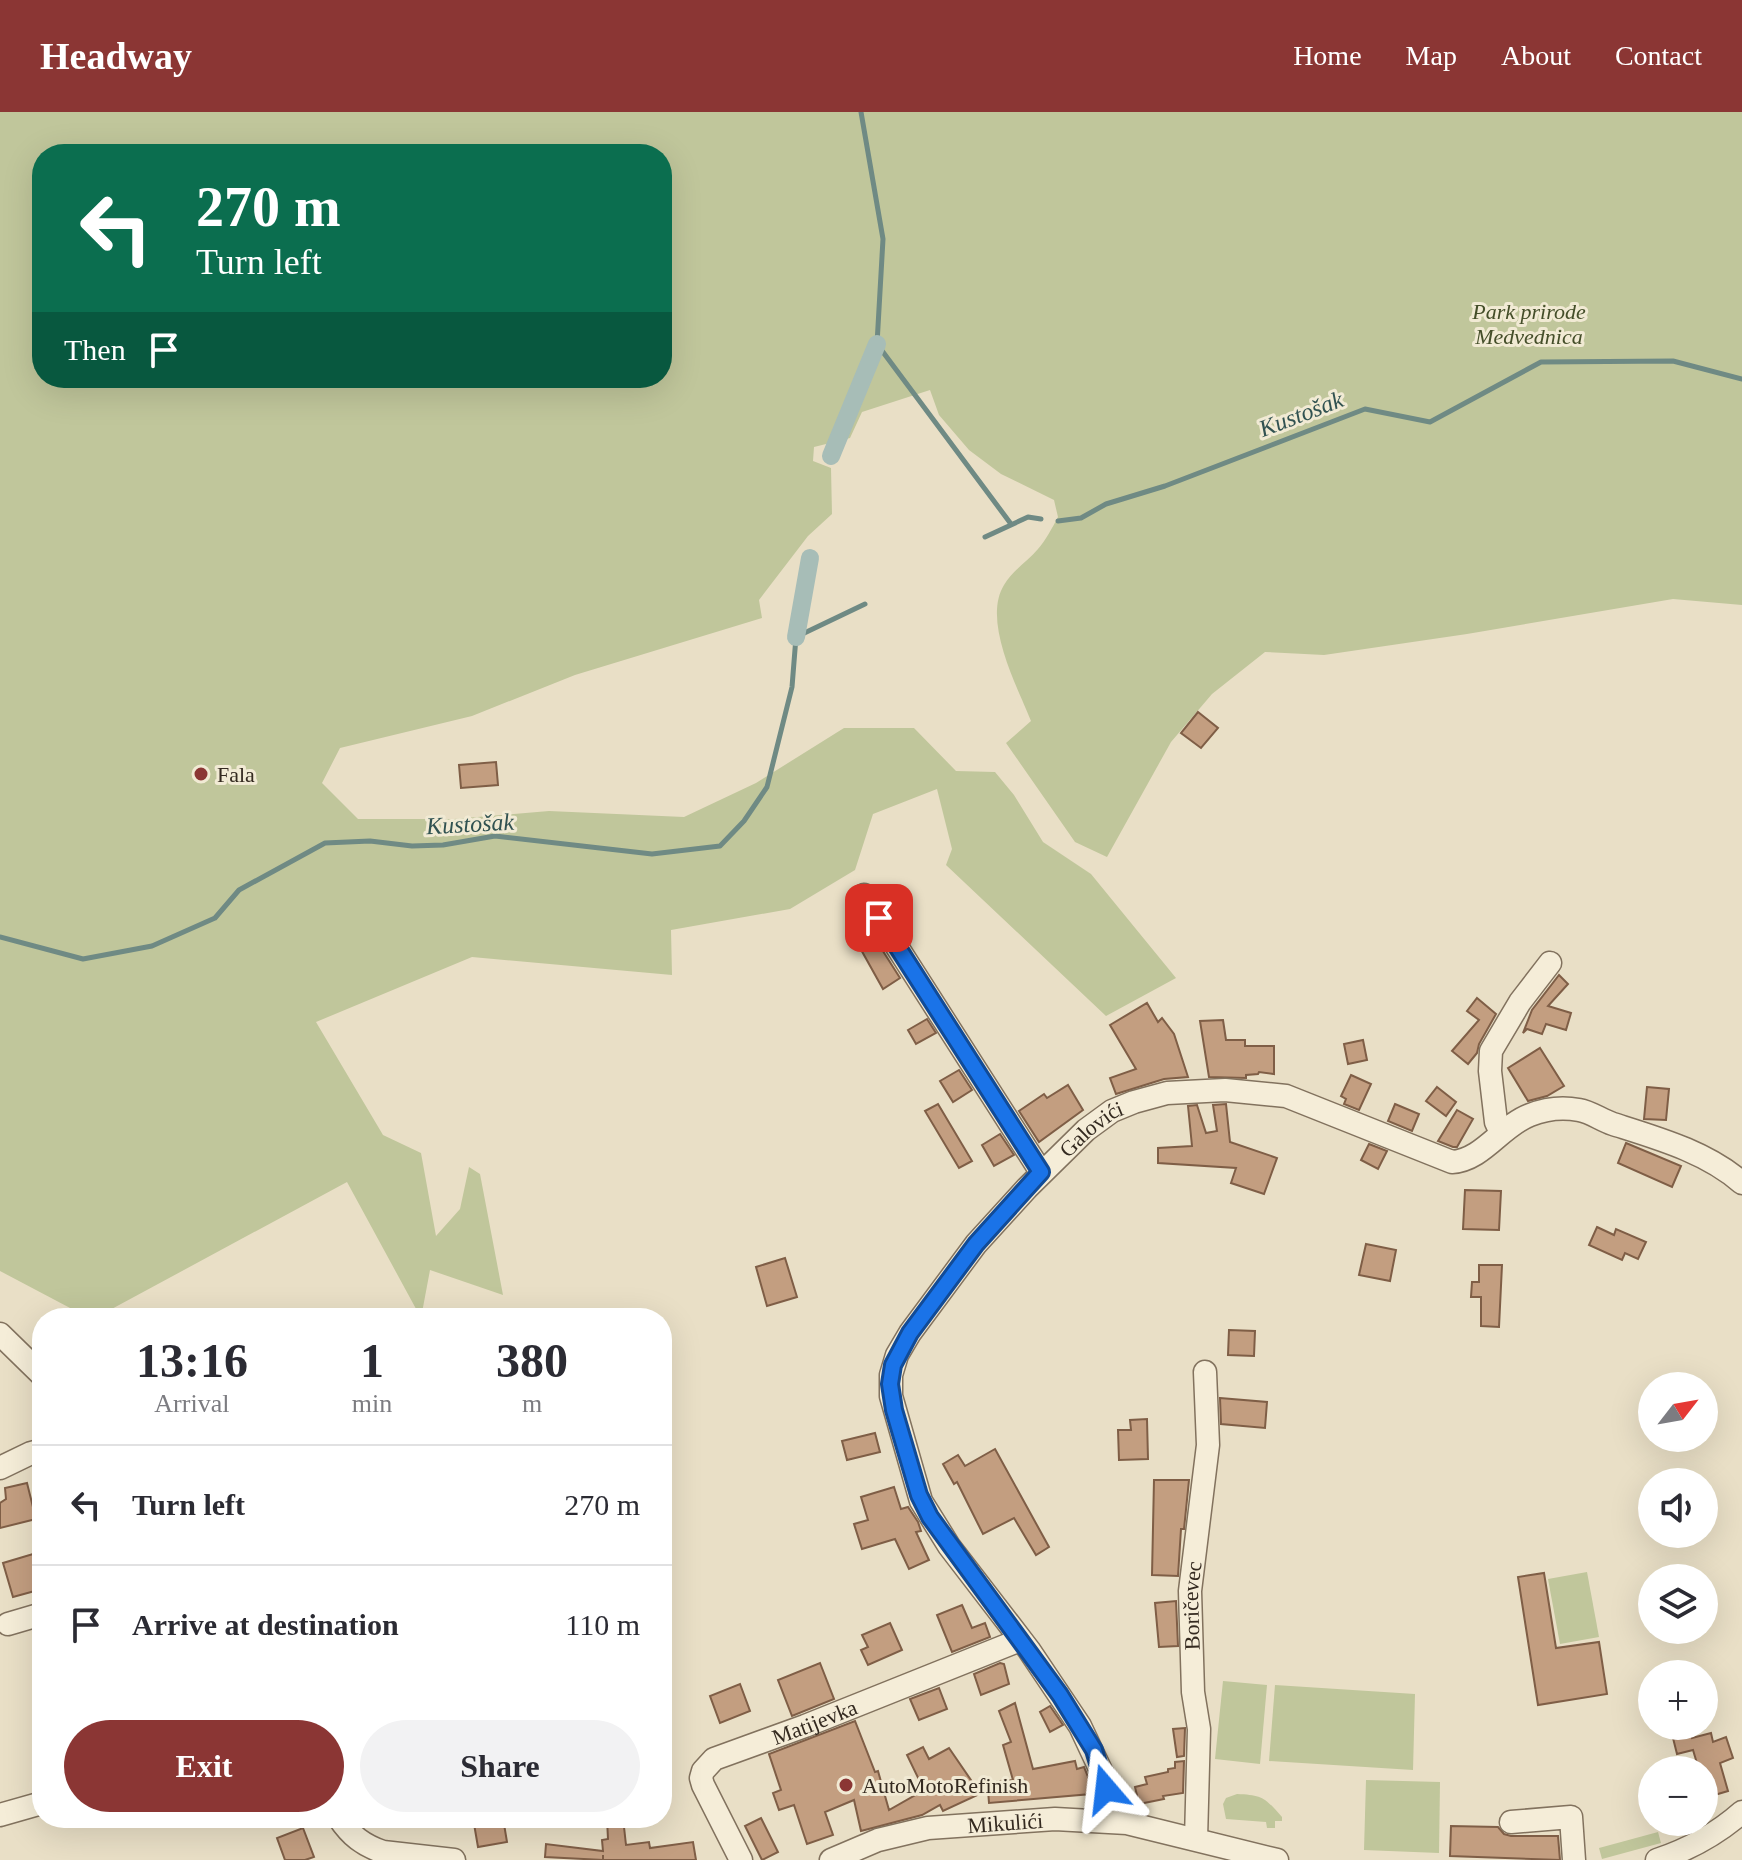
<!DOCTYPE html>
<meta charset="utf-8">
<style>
:root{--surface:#fff;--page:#f2f2f3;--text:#2b2b33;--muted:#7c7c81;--line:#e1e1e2;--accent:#8b3634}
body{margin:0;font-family:Georgia,serif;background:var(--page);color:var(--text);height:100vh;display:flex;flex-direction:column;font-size:30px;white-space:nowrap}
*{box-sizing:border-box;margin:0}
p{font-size:26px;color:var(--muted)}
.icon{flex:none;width:44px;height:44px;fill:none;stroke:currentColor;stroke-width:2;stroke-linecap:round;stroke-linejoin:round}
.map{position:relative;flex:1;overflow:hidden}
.sheet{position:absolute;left:32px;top:1196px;width:640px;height:520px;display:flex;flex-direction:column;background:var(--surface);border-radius:32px;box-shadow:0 8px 32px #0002}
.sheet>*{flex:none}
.guide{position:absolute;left:32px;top:32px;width:640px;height:244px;border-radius:32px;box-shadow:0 8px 32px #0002;background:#0b6e4f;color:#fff;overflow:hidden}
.needle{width:52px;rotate:59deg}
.tools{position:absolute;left:1638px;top:1260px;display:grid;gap:16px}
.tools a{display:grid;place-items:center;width:80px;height:80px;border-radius:50%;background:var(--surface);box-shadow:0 8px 32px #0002;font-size:40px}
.pin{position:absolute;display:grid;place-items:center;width:68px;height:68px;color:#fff;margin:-34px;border-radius:16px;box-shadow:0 4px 12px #0006}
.me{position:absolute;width:88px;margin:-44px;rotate:343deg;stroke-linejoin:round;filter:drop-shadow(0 0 6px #0008)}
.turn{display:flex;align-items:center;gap:28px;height:168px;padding:0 32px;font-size:36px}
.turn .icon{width:104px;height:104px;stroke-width:2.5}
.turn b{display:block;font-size:56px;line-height:68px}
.then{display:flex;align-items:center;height:76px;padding:0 32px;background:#0003;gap:16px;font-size:30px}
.eta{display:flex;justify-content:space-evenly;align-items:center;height:136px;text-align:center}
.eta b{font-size:48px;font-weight:800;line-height:56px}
.primary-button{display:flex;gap:16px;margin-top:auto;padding:16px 32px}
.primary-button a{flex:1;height:92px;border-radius:48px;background:var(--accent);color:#fff;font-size:32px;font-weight:800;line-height:92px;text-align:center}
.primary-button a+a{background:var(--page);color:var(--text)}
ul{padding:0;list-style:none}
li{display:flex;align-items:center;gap:24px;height:120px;padding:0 32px;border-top:2px solid var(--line)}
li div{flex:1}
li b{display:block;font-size:30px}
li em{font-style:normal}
header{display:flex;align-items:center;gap:48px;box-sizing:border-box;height:112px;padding:0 40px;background:var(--accent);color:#fff}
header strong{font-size:38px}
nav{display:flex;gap:44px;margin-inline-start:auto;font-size:28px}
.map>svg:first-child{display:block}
.green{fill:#c0c69b;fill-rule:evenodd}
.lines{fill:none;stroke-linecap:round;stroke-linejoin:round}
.stream{stroke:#6f8a84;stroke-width:5}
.canal{stroke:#a7bdb7;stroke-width:18}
.building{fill:#c39e80;stroke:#7f5e46;stroke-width:2}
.minor-casing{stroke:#82725e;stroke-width:25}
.minor{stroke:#f5edd8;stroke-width:22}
.route-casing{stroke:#114b97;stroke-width:20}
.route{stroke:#1a73e8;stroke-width:14}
.poi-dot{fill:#8b3634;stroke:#f1ead4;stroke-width:3}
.labels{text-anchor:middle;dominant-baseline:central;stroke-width:6;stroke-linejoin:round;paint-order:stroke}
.park-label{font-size:22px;font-style:italic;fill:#444e29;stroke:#f1ead4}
.poi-label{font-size:22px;fill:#342a20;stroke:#f1ead4;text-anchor:start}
.street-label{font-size:22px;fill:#342a20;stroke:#f1ead4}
.water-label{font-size:24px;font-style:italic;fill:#315251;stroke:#f1ead4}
</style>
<header>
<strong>Headway</strong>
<nav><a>Home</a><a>Map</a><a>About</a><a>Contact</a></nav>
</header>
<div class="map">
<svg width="1742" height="1748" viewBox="0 0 1742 1748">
<rect width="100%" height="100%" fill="#e9dfc6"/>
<g class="green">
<path d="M 0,0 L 1742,0 L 1742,493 L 1673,487 L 1467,522 L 1324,543 L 1265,540 L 1212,582 L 1171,630 L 1107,745 L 1075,730 L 1006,631 L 1031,609 C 1017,574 982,509 1004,473 C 1013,458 1027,450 1038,437 C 1046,428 1052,416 1058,405 L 1054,388 L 1001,362 L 969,338 L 939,303 L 930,278 L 862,300 L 850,326 L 814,335 L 813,349 L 831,356 L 832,402 L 808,424 L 759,488 L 762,506 L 575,563 L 472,604 L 340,636 L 322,671 L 358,707 L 454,707 L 549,699 L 684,705 L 756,671 L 844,616 L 914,616 L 956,659 L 995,660 L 1014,683 L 1043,730 L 1091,762 L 1176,866 L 1106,904 L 946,753 L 952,737 L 937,677 L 873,702 L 855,758 L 790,797 L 671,818 L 672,863 L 472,845 L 316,910 L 383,1023 L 421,1041 L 436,1124 L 460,1097 L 469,1055 L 480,1062 L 503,1183 L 430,1158 L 421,1206 L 347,1070 L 95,1206 L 89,1206 L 0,1159 ZM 662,42 L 662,266 L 42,266 L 42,42 Z"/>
<polygon points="1587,1460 1599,1525 1560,1532 1548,1467"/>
<polygon points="1223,1569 1267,1573 1260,1652 1215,1647"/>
<polygon points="1275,1573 1415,1582 1413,1658 1269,1649"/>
<polygon points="1366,1668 1440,1670 1439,1741 1364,1738"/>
<path d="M 1237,1682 C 1263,1683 1265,1686 1282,1705 L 1282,1709 L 1275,1709 L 1275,1716 L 1267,1716 L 1266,1710 L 1226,1707 L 1223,1692 L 1226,1686 Z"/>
<polygon points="1658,1720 1661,1731 1602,1747 1599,1736"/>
</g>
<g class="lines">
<g class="stream">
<polyline points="861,0 883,127 877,232 1011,412"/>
<polyline points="1058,409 1081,406 1106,392 1165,374 1365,297 1430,310 1541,250 1673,249 1742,267"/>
<polyline points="985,425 1028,405 1041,407"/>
<polyline points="0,825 83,847 152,834 215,806 239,778 325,731 370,729 412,734 443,733 495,724 652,742 720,734 744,709 767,675 792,575 796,525 865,492"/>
</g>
<g class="canal">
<polyline points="831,344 877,232"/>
<polyline points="796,525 810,446"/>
</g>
</g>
<g class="building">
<polygon points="1198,600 1218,616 1201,636 1181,621"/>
<polygon points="496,650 498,673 461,676 459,653"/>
<polygon points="874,825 900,866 883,877 859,834"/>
<polygon points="1559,863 1568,872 1548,894 1571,901 1566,918 1546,912 1542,922 1527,917 1523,921 1532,898"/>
<polygon points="1477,886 1496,902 1479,932 1477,941 1468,952 1452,939 1479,908 1467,899"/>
<polygon points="1147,891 1158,910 1162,906 1174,922 1188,965 1164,967 1116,982 1110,966 1136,957 1110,913"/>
<polygon points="927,907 936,921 916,932 908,918"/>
<polygon points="1223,908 1226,928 1245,928 1245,934 1274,934 1274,962 1259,960 1258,962 1246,963 1246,966 1209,965 1200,909"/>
<polygon points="1363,928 1367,948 1348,952 1344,932"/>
<polygon points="1540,936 1564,974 1547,984 1528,989 1508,956"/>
<polygon points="959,958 972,978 953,990 940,969"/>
<polygon points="1351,963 1371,972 1359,998 1344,992 1346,987 1341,984"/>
<polygon points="1068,973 1083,998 1039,1030 1019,999 1044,982 1047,986"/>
<polygon points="1437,975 1456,990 1446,1004 1426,989"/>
<polygon points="1647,975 1669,977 1666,1008 1644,1007"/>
<polygon points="938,992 972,1049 959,1056 925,999"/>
<polygon points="1226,992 1230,1030 1277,1046 1264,1082 1231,1071 1236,1056 1158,1051 1158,1036 1192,1034 1188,994 1197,993 1206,1021 1217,1019 1213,993"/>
<polygon points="1395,992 1419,1002 1412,1019 1388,1009"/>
<polygon points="1457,998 1473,1007 1457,1035 1453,1035 1438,1029"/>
<polygon points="1000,1022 1014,1043 994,1054 982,1033"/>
<polygon points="1626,1031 1681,1054 1672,1075 1618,1051"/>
<polygon points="1369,1032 1387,1039 1378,1057 1361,1048"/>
<polygon points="1465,1078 1501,1079 1499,1118 1463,1117"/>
<polygon points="1597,1115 1614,1123 1616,1117 1646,1130 1638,1147 1625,1141 1622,1148 1589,1133"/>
<polygon points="1366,1132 1396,1138 1390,1169 1359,1163"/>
<polygon points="785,1146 797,1185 767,1194 756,1155"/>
<polygon points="1479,1153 1502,1153 1499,1215 1481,1214 1481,1185 1471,1185 1472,1170 1479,1170"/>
<polygon points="1229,1218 1255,1219 1254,1244 1228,1243"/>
<polygon points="1220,1286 1267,1290 1265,1316 1221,1312"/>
<polygon points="1147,1307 1148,1347 1119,1348 1118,1318 1131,1318 1130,1308"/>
<polygon points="875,1321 880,1340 847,1348 842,1329"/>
<polygon points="995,1337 1049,1435 1036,1443 1014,1406 983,1422 957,1370 954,1372 943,1352 958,1343 965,1354"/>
<polygon points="1154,1368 1189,1368 1184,1417 1181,1417 1178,1464 1152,1463"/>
<polygon points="27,1371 36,1407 0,1416 0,1391 6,1387 5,1376"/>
<polygon points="894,1375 901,1397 908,1395 918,1410 921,1419 916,1420 929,1448 909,1457 895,1427 862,1437 854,1412 868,1408 861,1385"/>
<polygon points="33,1442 42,1477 13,1485 3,1451"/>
<polygon points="1544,1461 1556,1536 1599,1530 1607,1582 1538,1593 1518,1465"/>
<polygon points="1176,1489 1178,1534 1159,1535 1155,1491"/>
<polygon points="962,1493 972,1516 985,1511 990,1525 952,1540 937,1503"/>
<polygon points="890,1511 902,1538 868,1553 861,1538 868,1535 862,1523"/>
<polygon points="820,1551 834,1587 792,1604 778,1568"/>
<polygon points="1000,1551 1004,1552 1009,1572 981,1583 974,1562"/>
<polygon points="740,1572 750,1599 720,1611 710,1584"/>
<polygon points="939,1576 947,1597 919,1608 910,1587"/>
<polygon points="1015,1591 1033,1657 1075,1649 1077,1657 1084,1655 1089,1667 1091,1682 989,1691 988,1678 943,1699 940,1693 922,1703 861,1719 854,1688 825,1700 833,1723 807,1732 794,1693 779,1698 773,1681 781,1678 769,1642 855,1609 875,1660 878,1659 889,1698 924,1678 907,1643 923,1635 929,1647 949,1636 973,1671 1013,1668 1003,1633 1011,1630 999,1599"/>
<polygon points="1050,1594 1063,1613 1050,1620 1040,1600"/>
<polygon points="1670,1614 1689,1614 1692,1626 1711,1621 1713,1630 1726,1625 1733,1646 1720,1651 1728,1679 1708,1685 1704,1673 1704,1658 1699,1658 1693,1638 1677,1642"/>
<polygon points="1185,1616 1184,1644 1177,1645 1173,1617"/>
<polygon points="1184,1649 1183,1681 1163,1684 1164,1687 1139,1692 1135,1675 1147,1672 1145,1665 1168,1660 1168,1657 1175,1656 1175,1650"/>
<polygon points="473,1706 503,1706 507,1730 478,1735"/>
<polygon points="623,1706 626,1733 649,1730 650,1736 693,1730 696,1748 603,1748 603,1743 603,1748 545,1745 546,1732 603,1739 602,1728 608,1727 607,1707"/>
<polygon points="761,1706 778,1740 762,1748 745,1714"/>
<polygon points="1451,1714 1498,1715 1504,1722 1511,1724 1558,1724 1560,1748 1450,1744"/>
<polygon points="303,1716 314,1745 305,1748 285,1748 277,1726"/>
</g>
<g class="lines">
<g class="minor-casing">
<g id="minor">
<polyline points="864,783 1041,1060"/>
<polyline points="1501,1021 1496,1010 1490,959 1491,939 1520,890 1550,851"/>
<polyline points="0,1222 42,1263"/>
<polyline points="0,1356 31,1341 42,1338"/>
<polyline points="8,1512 42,1502"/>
<polyline points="0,1703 42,1691"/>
<path d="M 339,1706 C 351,1724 363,1733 383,1740 L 454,1748"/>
<path id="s1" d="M 1107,1708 L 1103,1663 L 1080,1614 L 1029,1538 L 949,1434 L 921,1389 L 891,1284 L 891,1263 L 897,1243 L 910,1221 L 976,1132 L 1027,1076 L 1086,1018 L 1112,999 L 1134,990 L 1167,981 L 1225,978 L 1286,984 L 1452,1050 C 1483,1048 1501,1014 1530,1003 C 1545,997 1563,995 1579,998 C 1591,1000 1601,1008 1613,1012 C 1657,1026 1707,1040 1742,1071"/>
<polyline points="1511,1710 1571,1705 1574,1748"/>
<path id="s2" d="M 1196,1727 L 1199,1617 L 1193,1580 L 1190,1479 L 1208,1333 L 1205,1260"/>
<path id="s3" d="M 741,1748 L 703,1673 L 701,1666 L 703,1659 L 714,1647 L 805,1614 L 1020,1528"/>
<path id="s4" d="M 831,1748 L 878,1728 L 928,1716 L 1055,1707 L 1127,1711 L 1277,1748"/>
<path d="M 1657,1748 C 1690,1737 1716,1723 1742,1700"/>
</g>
</g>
<use href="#minor" class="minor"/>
</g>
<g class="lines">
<g class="route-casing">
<polyline id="route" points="879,806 1041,1060 976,1132 910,1221 893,1253 890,1272 894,1298 919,1383 930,1405 1060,1583 1094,1638 1106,1677"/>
</g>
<use href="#route" class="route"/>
</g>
<g class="poi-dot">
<circle cx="201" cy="662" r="8"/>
<circle cx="846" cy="1673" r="8"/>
</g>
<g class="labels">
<g class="park-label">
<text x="1529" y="199">Park prirode<tspan x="1529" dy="25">Medvednica</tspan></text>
</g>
<g class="poi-label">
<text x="217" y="662">Fala</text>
<text x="862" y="1673">AutoMotoRefinish</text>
</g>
<g class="street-label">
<text stroke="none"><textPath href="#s1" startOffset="826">Galovići</textPath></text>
<text stroke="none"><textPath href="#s2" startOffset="234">Boričevec</textPath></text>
<text stroke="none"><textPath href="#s3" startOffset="222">Matijevka</textPath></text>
<text stroke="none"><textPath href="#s4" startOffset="180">Mikulići</textPath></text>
</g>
<g class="water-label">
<text transform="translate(1301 302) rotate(-21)">Kustošak</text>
<text transform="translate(470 712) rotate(-3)">Kustošak</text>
</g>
</g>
</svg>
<div class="tools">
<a><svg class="needle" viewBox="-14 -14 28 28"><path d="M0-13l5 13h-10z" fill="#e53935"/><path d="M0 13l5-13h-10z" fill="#7c7c81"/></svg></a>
<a><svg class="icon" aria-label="sound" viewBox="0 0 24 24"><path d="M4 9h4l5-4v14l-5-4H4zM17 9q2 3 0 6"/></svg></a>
<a><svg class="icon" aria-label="layers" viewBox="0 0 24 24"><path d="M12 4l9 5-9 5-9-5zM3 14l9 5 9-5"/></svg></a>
<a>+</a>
<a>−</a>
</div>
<div class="pin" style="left:879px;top:806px;background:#d93025"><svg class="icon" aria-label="arrive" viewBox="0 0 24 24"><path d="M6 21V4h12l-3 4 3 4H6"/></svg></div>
<svg class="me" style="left:1106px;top:1677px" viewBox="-20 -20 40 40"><path d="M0-17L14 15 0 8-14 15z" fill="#1a73e8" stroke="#fff" stroke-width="4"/></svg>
<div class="guide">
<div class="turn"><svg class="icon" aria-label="left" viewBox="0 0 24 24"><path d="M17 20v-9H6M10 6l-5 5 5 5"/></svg><div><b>270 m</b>Turn left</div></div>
<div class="then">Then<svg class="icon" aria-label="arrive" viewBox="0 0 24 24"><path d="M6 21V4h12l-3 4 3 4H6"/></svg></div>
</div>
<section class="sheet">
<div class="eta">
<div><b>13:16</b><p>Arrival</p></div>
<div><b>1</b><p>min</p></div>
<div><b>380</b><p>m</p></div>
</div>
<ul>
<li><svg class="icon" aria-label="left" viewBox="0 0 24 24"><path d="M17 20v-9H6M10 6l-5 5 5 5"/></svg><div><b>Turn left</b></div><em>270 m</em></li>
<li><svg class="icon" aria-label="arrive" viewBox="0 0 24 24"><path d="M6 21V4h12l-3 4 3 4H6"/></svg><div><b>Arrive at destination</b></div><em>110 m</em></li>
</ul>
<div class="primary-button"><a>Exit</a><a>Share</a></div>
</section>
</div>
